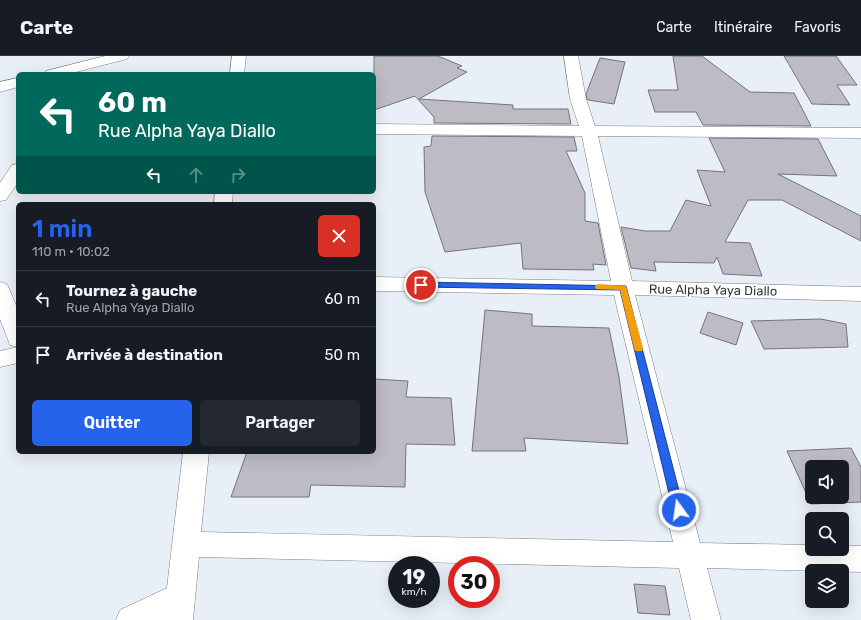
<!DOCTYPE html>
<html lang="fr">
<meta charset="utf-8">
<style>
:root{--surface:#171b24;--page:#242831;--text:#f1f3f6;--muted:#9ea1a6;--line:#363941;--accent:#2563eb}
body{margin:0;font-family:Rubik,sans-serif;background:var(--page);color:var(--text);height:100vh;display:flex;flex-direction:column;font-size:15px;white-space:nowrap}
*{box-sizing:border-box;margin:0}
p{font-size:13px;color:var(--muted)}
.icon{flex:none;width:22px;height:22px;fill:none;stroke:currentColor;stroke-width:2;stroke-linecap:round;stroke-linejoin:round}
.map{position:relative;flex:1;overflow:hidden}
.side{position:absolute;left:16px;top:146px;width:360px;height:252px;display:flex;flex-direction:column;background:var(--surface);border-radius:6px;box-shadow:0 4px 16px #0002}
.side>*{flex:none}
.guide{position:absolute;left:16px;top:16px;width:360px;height:122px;border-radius:6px;box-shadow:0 4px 16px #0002;background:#00695c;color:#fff;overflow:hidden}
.controls{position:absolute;left:805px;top:404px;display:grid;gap:8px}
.controls a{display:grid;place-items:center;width:44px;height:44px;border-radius:6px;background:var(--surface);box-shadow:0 4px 16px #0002;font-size:20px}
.speed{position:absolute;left:388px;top:500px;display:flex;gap:8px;font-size:20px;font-weight:700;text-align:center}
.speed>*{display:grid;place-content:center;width:52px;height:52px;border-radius:50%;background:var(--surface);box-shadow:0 4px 16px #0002;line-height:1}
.speed small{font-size:10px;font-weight:400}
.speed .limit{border:6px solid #d22;background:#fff;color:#111}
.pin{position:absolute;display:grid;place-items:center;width:34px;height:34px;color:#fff;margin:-17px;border:2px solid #fff;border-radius:50%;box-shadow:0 1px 4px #0007}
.me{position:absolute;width:44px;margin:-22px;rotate:346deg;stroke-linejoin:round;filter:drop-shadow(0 0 3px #0008)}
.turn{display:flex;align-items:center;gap:14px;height:84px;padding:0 16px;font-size:18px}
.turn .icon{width:52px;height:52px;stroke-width:2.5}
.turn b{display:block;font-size:28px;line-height:34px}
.lanes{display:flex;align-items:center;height:38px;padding:0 16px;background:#0003;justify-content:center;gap:20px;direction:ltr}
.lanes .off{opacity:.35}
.round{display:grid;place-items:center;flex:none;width:42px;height:42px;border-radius:6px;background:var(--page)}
.headline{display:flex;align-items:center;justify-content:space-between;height:68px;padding:0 16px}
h1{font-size:24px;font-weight:600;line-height:30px;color:var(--accent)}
.button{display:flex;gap:8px;margin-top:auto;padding:8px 16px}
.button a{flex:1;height:46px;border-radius:6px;background:var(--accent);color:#fff;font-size:16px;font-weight:600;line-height:46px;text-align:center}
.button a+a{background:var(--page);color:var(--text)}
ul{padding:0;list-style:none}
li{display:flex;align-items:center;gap:12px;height:56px;padding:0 16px;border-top:1px solid var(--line)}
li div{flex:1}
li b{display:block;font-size:15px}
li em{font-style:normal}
header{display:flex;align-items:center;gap:24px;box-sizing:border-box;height:56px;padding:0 20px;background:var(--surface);border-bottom:1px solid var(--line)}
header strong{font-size:19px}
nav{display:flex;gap:22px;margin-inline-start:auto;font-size:14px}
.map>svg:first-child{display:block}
.building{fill:#bdbbc4;stroke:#75737b;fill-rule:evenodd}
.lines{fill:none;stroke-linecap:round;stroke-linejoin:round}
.minor-casing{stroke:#797f86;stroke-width:1}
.minor{fill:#fff;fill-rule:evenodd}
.route{fill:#2563eb;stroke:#184099}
.slow{fill:#f59e0b}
.labels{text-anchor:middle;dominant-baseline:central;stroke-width:3;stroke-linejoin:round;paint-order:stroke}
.street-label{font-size:13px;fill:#36393c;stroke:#fff}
</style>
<header>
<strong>Carte</strong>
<nav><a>Carte</a><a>Itinéraire</a><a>Favoris</a></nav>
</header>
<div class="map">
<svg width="861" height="564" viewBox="0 0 861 564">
<rect width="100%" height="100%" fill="#e8eff7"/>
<g class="building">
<polygon points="374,0 438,0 462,10 457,12 467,16 419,43 513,49 513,53 568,53 571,68 434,67 434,61 415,40 374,54"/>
<polygon points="673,0 702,0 750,36 794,37 811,70 703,69 696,56 655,56 648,34 678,34"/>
<polygon points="784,0 836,0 857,29 837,29 850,49 812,48"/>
<polygon points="600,2 625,6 614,48 588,44 587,43 586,38"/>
<polygon points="432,80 574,81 577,95 566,95 585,137 585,165 598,167 606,209 593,208 594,214 523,213 521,187 445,196 425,136 424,91 431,90"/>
<polygon points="709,82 818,83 837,120 778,118 861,160 861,185 782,144 748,144 725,186 750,187 762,220 723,218 717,201 714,207 654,206 656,215 631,212 621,171 645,175 670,175 686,144 711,150 697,114 725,116"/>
<polygon points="485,254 532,258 532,270 609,272 619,321 628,388 524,382 526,395 472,395"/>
<polygon points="708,256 743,267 736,289 700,277"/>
<polygon points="821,263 846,268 848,291 764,293 751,265"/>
<polygon points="374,323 408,325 406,341 451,342 455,389 406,388 405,431 311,429 309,441 231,441 247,396 374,396"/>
<path d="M 851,392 L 861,411 L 861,446 L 811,448 L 787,395 ZM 812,411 L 842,411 L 842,441 L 812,441 Z"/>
<polygon points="634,528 665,530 670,559 638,557"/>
</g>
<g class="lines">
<g class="minor-casing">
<g id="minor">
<polygon points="105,0 129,0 127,3 68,18 44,18 46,15"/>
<polygon points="232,0 246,0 244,18 230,18"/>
<polygon points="564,0 578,0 586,43 595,70 861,72 861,82 598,80 632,225 861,231 861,245 635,239 700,487 812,489 812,493 842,493 842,490 861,490 861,516 707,512 721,564 691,564 679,512 199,501 193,564 116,564 120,554 167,532 183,396 209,396 201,476 673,486 614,239 374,235 374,221 611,225 582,80 374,78 374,68 579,70 570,43"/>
<polygon points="18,22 18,31 0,36 0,26"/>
<polygon points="18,108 18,126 6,144 0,145 0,127 12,109"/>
<polygon points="215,136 233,136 232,148 214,148"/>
<polygon points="0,226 7,228 18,254 18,307 0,311 0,295 18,291 10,289 0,263"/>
</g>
</g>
<use href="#minor" class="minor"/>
</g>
<polygon class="route" points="421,226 626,230 684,454 683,458 679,459 675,458 673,454 620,234 418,231 416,229 418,227"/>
<polygon class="slow" points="599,228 626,230 643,292 642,295 635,295 634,292 620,234 596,233 595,231 596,229"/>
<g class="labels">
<g class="street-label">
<text transform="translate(713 234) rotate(1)">Rue Alpha Yaya Diallo</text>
</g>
</g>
</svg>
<div class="controls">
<a><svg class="icon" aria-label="sound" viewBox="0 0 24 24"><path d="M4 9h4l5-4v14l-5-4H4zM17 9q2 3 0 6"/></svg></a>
<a><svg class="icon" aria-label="search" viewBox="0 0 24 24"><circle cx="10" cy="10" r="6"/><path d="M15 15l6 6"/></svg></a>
<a><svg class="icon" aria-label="layers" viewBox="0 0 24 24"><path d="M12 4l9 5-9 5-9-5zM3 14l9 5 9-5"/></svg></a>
</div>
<div class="speed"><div>19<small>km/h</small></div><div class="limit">30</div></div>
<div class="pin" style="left:421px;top:229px;background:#d93025"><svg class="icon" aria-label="arrive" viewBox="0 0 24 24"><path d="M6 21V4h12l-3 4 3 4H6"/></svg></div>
<svg class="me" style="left:679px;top:454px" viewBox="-20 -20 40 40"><circle r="17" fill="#2563eb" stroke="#fff" stroke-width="3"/><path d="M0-11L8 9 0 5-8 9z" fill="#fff"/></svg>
<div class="guide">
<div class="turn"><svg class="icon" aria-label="left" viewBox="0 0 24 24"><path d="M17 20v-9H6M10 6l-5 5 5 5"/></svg><div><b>60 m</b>Rue Alpha Yaya Diallo</div></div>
<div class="lanes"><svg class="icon" aria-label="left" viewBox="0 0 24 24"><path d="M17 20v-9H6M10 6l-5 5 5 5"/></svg><svg class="icon off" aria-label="ahead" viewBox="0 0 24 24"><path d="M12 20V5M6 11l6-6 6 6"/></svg><svg class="icon off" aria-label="right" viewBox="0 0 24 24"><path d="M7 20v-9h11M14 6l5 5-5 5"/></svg></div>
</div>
<section class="side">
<div class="headline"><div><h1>1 min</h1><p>110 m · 10:02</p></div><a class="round" style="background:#d93025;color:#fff"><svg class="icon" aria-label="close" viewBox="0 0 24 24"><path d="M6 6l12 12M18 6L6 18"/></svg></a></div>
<ul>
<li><svg class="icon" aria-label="left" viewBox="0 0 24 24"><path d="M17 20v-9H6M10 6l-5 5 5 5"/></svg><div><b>Tournez à gauche</b><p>Rue Alpha Yaya Diallo</p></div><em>60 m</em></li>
<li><svg class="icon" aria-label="arrive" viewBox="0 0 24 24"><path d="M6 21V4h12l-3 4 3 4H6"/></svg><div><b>Arrivée à destination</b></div><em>50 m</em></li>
</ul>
<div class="button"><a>Quitter</a><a>Partager</a></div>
</section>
</div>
